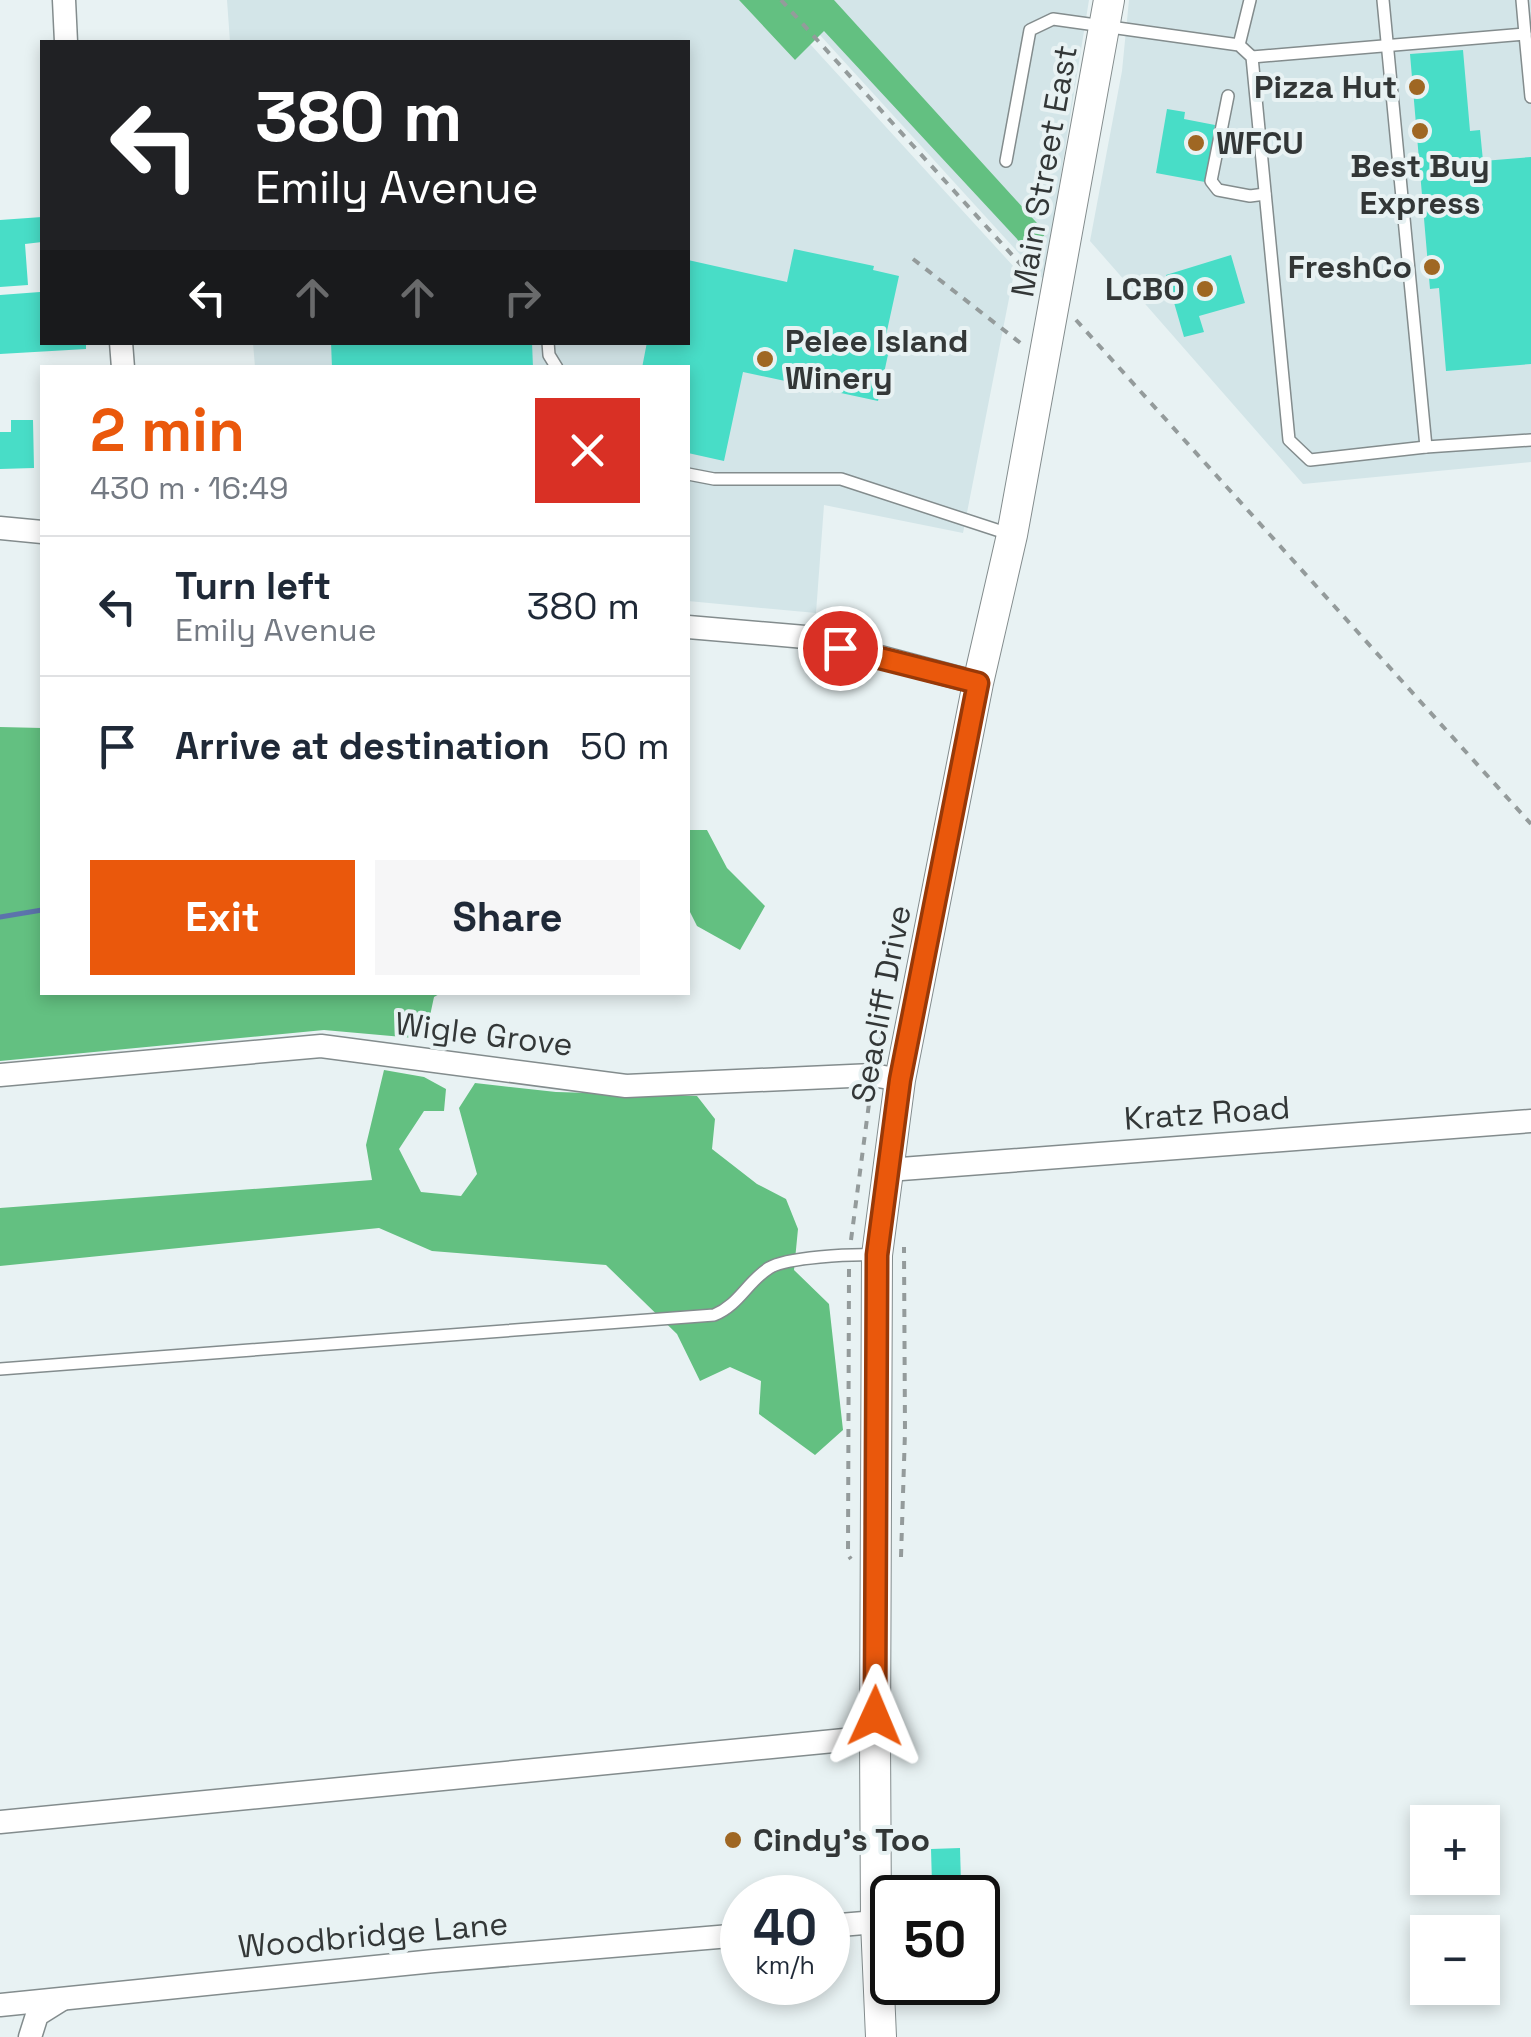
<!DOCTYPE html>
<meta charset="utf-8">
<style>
:root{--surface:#fff;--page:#f6f6f7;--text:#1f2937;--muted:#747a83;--line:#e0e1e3;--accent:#ea580c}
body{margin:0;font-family:"Space Grotesk",sans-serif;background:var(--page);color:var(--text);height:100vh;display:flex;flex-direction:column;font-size:38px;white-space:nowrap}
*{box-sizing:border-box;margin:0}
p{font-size:32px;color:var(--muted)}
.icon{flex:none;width:55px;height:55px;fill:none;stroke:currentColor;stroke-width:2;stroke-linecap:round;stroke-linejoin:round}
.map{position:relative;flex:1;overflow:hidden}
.side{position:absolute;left:40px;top:365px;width:650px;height:630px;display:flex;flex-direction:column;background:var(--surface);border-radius:0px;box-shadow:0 5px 15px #0003}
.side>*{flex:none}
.guide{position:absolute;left:40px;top:40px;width:650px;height:305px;border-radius:0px;box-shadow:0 5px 15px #0003;background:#202124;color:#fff;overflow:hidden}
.controls{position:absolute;left:1410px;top:1805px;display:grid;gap:20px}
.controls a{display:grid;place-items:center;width:90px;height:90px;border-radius:0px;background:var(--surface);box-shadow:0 5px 15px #0003;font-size:50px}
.speed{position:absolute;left:720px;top:1875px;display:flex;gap:20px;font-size:50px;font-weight:700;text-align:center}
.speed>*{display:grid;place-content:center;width:130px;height:130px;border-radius:50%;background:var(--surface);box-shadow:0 5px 15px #0003;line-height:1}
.speed small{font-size:25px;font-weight:400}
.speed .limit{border:5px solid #111;border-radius:15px;background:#fff;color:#111}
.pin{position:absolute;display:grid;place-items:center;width:85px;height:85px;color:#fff;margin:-42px;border:5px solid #fff;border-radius:50%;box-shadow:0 2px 10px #0007}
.me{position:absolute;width:110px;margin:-55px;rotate:1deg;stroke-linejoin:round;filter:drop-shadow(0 0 8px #0008)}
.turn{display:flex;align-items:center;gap:35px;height:210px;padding:0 50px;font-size:45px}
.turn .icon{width:130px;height:130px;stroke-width:2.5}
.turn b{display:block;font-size:70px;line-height:85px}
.lanes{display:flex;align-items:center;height:95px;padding:0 50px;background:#0003;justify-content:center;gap:50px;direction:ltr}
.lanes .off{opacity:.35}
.round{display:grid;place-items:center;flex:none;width:105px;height:105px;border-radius:0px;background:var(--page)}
.headline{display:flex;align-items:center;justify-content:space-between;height:170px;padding:0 50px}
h1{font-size:60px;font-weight:700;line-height:75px;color:var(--accent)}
.primary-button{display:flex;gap:20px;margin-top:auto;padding:20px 50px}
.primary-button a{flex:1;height:115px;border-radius:0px;background:var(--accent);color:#fff;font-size:40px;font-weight:700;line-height:115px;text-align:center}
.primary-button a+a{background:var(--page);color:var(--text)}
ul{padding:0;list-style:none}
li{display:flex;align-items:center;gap:30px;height:140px;padding:0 50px;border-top:2px solid var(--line)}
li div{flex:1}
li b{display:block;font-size:38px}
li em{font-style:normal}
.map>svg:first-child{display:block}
.built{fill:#d3e5e8}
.forest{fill:#63c081}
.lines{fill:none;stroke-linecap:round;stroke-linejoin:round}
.stream{stroke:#5c73ac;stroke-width:5}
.building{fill:#48ddc7}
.service-casing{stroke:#838c8d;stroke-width:14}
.minor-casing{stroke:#838c8d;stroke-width:25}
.secondary-casing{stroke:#838c8d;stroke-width:32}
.path{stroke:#949b9b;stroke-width:4;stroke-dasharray:8 8;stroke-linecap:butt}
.service{stroke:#fff;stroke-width:11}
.minor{stroke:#fff;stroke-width:22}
.secondary{stroke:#fff;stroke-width:30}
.route-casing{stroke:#983908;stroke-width:25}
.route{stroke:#ea580c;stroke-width:18}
.poi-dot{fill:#9f6723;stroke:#e8f2f3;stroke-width:4}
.labels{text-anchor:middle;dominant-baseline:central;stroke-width:8;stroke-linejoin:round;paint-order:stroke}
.poi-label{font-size:32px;font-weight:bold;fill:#333737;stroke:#e8f2f3;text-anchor:end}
.street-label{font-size:32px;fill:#333737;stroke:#e8f2f3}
</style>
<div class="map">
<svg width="1531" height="2037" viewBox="0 0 1531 2037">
<rect width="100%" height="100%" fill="#e8f2f3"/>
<g class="built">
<polygon points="227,0 739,0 795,60 810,44 1015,268 963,533 824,505 816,613 688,601 688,368 255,367 253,343 688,342 688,42 230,42"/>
<polygon points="788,0 1089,0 1044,280 1027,262"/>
<polygon points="1129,0 1531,0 1531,462 1303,484 1090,241 1122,71"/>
</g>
<g class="forest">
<polygon points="739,0 834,0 1046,233 1030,253 824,31 795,60"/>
<polygon points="0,727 42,728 42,992 441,993 434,997 425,1039 324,1030 0,1061"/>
<polygon points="688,830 707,830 727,868 765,906 740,950 697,926 688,908"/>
<polygon points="384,1070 424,1077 446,1089 444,1111 424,1111 399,1149 421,1192 461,1196 477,1174 459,1108 475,1083 556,1092 697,1096 715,1119 712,1149 757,1184 786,1199 798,1229 794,1270 829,1304 843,1430 815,1455 759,1414 761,1381 730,1367 700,1381 677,1334 606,1265 432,1251 379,1228 0,1266 0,1208 372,1180 366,1145"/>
</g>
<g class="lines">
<polyline class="stream" points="0,917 42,910"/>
</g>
<g class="building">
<polygon points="1463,50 1470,131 1480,130 1483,161 1531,157 1531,364 1446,371 1439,288 1430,289 1410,54"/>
<polygon points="1167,109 1185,112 1184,119 1215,125 1214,132 1232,135 1228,153 1211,150 1205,182 1156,173"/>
<polygon points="42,217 42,242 25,244 28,285 0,287 0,220"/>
<polygon points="794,249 874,266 873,270 899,276 883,349 889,350 878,401 743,372 724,461 688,453 688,368 642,368 647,342 688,342 688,260 787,282"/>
<polygon points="1231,255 1245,303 1199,316 1204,332 1184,337 1166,275"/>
<polygon points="40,292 42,342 86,342 86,349 0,354 0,295"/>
<polygon points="331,342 532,342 533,368 332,368"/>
<polygon points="11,420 33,420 34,468 0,469 0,432 11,432"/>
<polygon points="960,1848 961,1883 932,1884 931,1849"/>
</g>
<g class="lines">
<g class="service-casing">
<g id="service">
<polyline points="1383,0 1426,447"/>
<polyline points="1522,0 1525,34"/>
<polyline points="1239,45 1250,0"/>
<polyline points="1252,57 1525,34 1531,97"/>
<polyline points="1228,96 1211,181 1218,190 1250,196 1265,194"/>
<polyline points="1006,161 1030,30 1053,19 1239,45 1252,57 1289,440 1310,460 1426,447 1531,440"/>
<polyline points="548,342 549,355 557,368"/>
<polyline points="688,474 714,479 841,479 1009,534"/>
<path d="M 0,1369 L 714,1315 C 739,1305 747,1282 769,1268 C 787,1257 851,1254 874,1255"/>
</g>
</g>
<g class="minor-casing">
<g id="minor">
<polyline points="64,0 66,42"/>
<polyline points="121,342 123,368"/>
<polyline points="0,528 42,532"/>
<polyline points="688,627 805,637 978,683"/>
<polyline points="0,1075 321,1046 626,1086 873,1075 900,1080"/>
<polyline points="888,1170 1531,1121"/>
<polyline points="0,1822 875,1737"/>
<polyline points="828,1926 876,1922"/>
<polyline points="0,2005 434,1961 742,1935"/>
<polyline points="30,2037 37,2015 61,2000"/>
</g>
</g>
<g class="secondary-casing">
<polyline id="secondary" points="881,2037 876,1922 875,1737 877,1255 900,1080 978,683 1012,535 1109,0"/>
</g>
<g class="path">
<polyline points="781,0 1033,278"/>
<polyline points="913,259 1023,345"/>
<polyline points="1076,320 1531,824"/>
<polyline points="877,1057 885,1022"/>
<polyline points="851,1240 870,1096"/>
<polyline points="849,1269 848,1555 851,1559"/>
<polyline points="901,1557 905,1432 904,1247"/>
</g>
<use href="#service" class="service"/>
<use href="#minor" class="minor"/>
<use href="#secondary" class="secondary"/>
</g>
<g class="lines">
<g class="route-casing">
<polyline id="route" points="840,648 978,683 900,1080 877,1255 875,1716"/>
</g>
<use href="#route" class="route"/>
</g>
<g class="poi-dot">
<circle cx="1417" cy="87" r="10"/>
<circle cx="1420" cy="131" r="10"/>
<circle cx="1196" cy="143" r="10"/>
<circle cx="1432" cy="267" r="10"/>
<circle cx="1205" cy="289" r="10"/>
<circle cx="765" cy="359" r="10"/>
<circle cx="733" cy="1840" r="10"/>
</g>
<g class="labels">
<g class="poi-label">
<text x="1397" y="87">Pizza Hut</text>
<text x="1216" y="143" text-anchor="start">WFCU</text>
<text x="1420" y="166" text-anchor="middle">Best Buy<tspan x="1420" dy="37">Express</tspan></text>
<text x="1412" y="267">FreshCo</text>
<text x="1185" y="289">LCBO</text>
<text x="785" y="341" text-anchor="start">Pelee Island<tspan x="785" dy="37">Winery</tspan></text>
<text x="753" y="1840" text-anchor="start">Cindy's Too</text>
</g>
<g class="street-label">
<text transform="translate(1044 171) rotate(-80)">Main Street East</text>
<text transform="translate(881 1004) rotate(-79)">Seacliff Drive</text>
<text transform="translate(484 1034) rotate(7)">Wigle Grove</text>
<text transform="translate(1207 1113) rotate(-4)">Kratz Road</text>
<text transform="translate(373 1935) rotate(-5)">Woodbridge Lane</text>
</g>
</g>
</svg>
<div class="controls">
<a>+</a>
<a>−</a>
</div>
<div class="speed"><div>40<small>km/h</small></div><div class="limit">50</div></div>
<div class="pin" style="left:840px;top:648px;background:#d93025"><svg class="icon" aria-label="arrive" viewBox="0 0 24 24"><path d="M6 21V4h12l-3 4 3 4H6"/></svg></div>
<svg class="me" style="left:875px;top:1716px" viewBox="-20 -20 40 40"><path d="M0-17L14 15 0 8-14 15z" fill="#ea580c" stroke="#fff" stroke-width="4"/></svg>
<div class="guide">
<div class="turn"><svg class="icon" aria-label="left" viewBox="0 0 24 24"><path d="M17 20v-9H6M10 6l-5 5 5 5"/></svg><div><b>380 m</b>Emily Avenue</div></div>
<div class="lanes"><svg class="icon" aria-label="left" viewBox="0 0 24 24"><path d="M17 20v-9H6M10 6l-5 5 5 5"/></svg><svg class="icon off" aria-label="ahead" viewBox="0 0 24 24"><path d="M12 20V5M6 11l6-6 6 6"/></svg><svg class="icon off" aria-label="ahead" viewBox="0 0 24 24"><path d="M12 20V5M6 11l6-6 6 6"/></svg><svg class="icon off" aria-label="right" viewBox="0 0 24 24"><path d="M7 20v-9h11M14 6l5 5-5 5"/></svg></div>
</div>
<section class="side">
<div class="headline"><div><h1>2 min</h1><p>430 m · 16:49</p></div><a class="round" style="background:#d93025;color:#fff"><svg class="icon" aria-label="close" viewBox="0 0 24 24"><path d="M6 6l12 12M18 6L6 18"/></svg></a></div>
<ul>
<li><svg class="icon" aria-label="left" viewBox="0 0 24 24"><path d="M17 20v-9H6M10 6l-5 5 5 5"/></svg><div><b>Turn left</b><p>Emily Avenue</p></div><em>380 m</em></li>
<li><svg class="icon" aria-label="arrive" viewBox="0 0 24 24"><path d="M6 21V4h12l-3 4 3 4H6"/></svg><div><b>Arrive at destination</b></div><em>50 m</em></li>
</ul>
<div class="primary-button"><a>Exit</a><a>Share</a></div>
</section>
</div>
